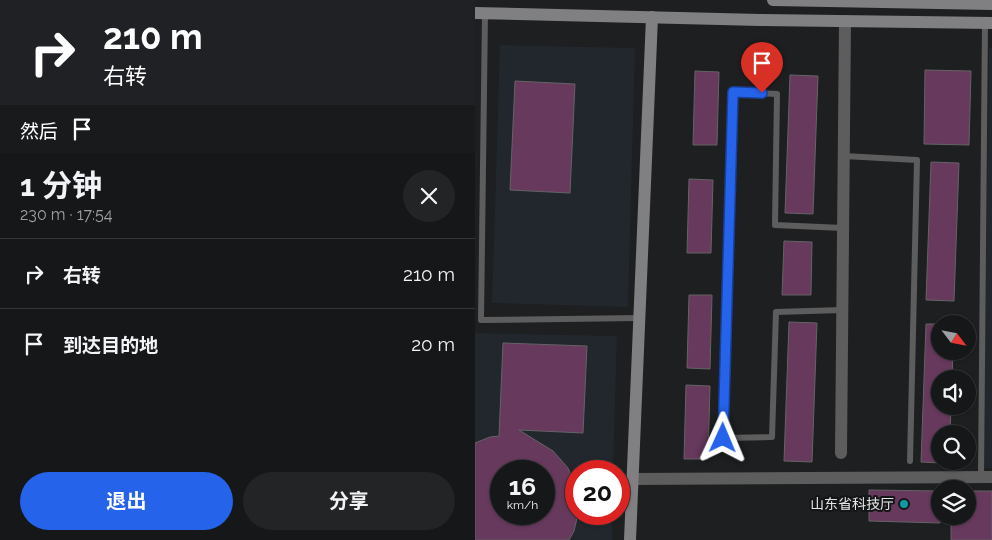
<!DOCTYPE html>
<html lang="zh">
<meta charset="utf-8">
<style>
:root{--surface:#161718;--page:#232425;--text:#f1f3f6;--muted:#9e9fa2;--line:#353637;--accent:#2563eb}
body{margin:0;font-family:Raleway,"Noto Sans SC",sans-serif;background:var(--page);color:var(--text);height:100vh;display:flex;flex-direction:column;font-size:19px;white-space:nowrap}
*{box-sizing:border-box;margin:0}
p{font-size:16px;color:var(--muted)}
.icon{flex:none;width:28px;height:28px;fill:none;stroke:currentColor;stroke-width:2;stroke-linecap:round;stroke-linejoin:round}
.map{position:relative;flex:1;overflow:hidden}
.side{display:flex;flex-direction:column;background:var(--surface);width:475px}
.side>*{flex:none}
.banner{background:#202124;color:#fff;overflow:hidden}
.needle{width:32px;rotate:122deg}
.controls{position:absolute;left:456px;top:315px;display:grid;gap:10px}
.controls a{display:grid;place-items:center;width:45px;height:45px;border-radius:50%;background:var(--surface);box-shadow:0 1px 4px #0004,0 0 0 1px var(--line);font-size:25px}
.speed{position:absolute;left:15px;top:460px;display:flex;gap:10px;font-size:25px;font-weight:700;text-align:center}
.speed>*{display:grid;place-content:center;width:65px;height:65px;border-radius:50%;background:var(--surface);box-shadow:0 1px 4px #0004,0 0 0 1px var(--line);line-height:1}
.speed small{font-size:12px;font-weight:400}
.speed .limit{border:8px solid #d22;background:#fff;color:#111}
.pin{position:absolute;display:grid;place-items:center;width:42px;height:42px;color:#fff;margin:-51px -21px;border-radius:50% 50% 50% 0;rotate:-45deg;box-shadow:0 0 5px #0007}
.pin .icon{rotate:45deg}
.me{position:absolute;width:55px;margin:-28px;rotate:1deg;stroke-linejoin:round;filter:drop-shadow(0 0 4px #0008)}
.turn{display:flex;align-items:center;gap:18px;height:105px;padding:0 20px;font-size:22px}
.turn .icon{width:65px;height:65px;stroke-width:2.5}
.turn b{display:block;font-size:35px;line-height:42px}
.then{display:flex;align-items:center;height:48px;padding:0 20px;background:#0003;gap:10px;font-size:19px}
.round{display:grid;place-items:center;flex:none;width:52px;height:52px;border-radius:26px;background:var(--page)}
.headline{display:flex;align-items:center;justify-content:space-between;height:85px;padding:0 20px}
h1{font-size:30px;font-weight:700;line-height:38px}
.button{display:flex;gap:10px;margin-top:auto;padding:10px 20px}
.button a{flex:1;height:58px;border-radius:30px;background:var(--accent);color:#fff;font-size:20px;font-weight:700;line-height:58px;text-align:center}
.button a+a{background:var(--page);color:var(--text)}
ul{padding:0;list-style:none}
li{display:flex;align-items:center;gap:15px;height:70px;padding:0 20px;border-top:1px solid var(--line)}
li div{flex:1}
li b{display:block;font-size:19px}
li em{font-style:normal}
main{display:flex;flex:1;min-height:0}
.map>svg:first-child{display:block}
.built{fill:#21272d;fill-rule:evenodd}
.building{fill:#67395d;stroke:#656365;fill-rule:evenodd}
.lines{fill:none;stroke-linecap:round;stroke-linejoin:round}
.lane{stroke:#5d5d5e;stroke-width:6}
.street{stroke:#5d5d5e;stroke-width:12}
.secondary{stroke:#808082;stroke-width:12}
.route-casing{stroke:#184099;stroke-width:12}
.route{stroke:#2563eb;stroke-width:9}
.culture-dot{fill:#0f9aa8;stroke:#141517;stroke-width:2}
.labels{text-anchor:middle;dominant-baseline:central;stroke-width:4;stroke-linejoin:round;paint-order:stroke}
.poi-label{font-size:14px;fill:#e5e6e7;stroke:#141517;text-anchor:end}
</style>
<main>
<section class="side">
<div class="banner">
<div class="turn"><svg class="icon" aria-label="right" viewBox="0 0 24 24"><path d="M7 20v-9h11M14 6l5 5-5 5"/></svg><div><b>210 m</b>右转</div></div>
<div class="then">然后<svg class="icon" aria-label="arrive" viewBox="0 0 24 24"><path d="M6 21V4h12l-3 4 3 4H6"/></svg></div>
</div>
<div class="headline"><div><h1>1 分钟</h1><p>230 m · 17:54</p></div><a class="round"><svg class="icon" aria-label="close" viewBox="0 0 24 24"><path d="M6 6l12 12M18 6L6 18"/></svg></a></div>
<ul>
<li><svg class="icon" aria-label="right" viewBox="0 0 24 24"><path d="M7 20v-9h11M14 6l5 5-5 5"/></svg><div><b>右转</b></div><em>210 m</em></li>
<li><svg class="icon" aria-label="arrive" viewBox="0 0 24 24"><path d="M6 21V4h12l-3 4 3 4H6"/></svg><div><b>到达目的地</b></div><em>20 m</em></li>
</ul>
<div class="button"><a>退出</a><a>分享</a></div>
</section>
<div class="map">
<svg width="517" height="540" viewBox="0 0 517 540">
<rect width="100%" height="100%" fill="#1d1f20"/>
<g class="built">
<polygon points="25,45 160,48 153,307 17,303"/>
<polygon points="514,48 517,48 517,468 508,468"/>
<path d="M 0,333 L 142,336 L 138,471 L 101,471 L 101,514 L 137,514 L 137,540 L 0,540 ZM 26,471 L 69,471 L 69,514 L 26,514 Z"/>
</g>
<g class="building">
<polygon points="450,70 496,71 494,145 449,144"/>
<polygon points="220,71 244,72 242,145 218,145"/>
<polygon points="315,75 343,76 338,214 310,213"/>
<polygon points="40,81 100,84 95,193 35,190"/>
<polygon points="456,162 484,163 479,301 451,300"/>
<polygon points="214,179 238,180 236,253 212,253"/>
<polygon points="309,241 337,242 336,295 307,295"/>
<polygon points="214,295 237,295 235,369 212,368"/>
<polygon points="314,322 342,323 337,462 309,461"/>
<polygon points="451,324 465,324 465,351 478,351 477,379 465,379 465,406 476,406 475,434 465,434 465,463 446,462"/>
<path d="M 28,343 L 112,346 L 108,433 L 44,430 L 78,451 L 93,468 L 101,487 L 101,514 L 103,514 L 99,531 L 94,540 L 0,540 L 0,443 L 15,437 L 24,436 ZM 26,471 L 69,471 L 69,514 L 26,514 Z"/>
<polygon points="211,385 235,386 233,459 209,459"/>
<polygon points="394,490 465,491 465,523 394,521"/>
<polygon points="492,491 517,491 517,540 476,540 476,516 492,516"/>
</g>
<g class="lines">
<g class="lane">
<polyline points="10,13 6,320 164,318"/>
<polyline points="369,156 442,160 435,461"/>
<polyline points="367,310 301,312 297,437 248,438 258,92 302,94 300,225 368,228"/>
<polyline points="506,477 510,23"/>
</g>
<g class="street">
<polyline points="366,453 370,21"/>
<polyline points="158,479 517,477"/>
</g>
<g class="secondary">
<polyline points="298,0 517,4"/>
<polyline points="0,13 285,20 517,23"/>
<polyline points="155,540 177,17"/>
</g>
</g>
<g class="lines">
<g class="route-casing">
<polyline id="route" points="248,438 258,92 287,93"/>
</g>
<use href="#route" class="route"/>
</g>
<circle class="culture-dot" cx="429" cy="504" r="5"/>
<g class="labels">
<g class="poi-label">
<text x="419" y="504">山东省科技厅</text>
</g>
</g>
</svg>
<div class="controls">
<a><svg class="needle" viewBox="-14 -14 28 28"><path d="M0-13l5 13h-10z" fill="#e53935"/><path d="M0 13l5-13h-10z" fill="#9e9fa2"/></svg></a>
<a><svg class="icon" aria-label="sound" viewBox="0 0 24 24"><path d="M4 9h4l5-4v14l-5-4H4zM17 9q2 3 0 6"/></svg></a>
<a><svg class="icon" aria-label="search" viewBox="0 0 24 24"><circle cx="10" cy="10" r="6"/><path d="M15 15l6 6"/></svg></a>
<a><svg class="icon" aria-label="layers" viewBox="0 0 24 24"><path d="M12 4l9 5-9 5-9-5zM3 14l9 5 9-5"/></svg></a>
</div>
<div class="speed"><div>16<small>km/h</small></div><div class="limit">20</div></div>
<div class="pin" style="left:287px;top:93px;background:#d93025"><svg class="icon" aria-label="arrive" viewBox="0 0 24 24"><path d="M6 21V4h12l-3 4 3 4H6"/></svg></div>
<svg class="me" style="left:248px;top:438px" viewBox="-20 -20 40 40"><path d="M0-17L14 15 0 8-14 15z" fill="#2563eb" stroke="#fff" stroke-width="4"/></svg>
</div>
</main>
